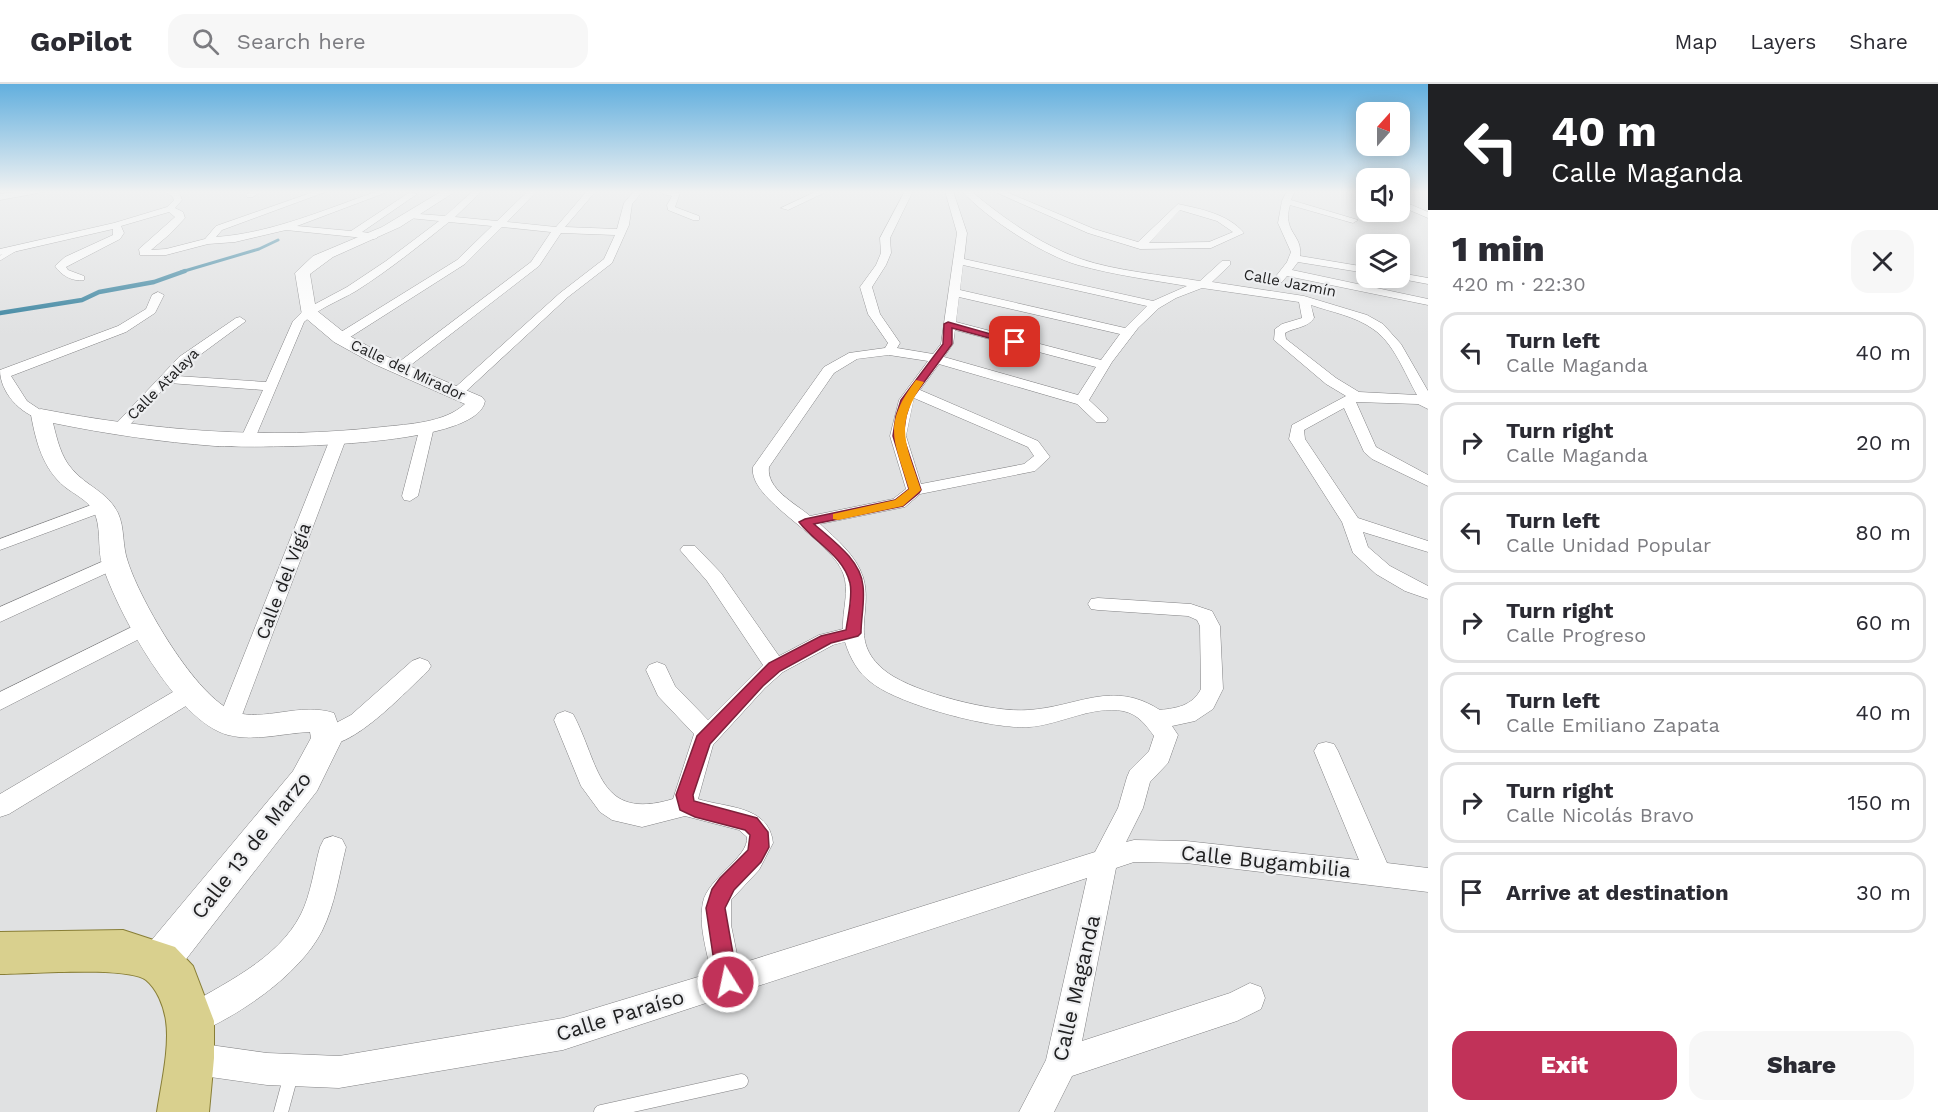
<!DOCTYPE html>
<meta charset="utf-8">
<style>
:root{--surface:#fff;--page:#f7f7f7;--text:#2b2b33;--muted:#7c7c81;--line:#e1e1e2;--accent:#c13259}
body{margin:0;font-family:"Work Sans",sans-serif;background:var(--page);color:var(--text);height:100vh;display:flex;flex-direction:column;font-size:22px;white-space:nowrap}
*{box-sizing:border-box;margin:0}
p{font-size:20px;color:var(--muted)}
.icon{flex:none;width:33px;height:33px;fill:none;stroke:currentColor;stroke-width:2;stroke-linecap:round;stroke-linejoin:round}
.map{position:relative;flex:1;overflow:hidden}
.details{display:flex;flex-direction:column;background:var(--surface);width:510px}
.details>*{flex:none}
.hud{background:#202124;color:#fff;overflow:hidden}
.needle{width:39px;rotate:21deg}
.tools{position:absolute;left:1356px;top:18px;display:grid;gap:12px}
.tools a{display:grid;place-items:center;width:54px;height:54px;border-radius:12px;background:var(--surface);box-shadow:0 3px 15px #0003;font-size:30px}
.pin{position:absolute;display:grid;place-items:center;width:51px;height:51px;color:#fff;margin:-26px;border-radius:12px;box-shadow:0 3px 9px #0006}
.me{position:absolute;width:66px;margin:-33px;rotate:350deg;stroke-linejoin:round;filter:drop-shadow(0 0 4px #0008)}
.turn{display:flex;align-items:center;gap:21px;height:126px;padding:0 24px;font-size:27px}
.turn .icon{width:78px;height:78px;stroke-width:2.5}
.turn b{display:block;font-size:42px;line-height:51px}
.round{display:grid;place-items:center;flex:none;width:63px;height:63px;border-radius:18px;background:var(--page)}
.head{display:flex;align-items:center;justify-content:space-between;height:102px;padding:0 24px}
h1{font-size:36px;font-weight:800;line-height:45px}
.button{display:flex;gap:12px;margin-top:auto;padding:12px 24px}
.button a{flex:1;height:69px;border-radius:18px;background:var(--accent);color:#fff;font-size:24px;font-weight:800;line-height:69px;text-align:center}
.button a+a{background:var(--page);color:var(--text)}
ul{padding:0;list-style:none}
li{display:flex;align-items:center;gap:18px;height:81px;margin:0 12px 9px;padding:0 12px;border:3px solid var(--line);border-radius:18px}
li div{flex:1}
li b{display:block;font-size:22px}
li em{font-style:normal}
header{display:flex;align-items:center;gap:36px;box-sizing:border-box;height:84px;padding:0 30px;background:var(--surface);border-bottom:2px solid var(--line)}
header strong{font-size:28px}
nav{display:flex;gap:33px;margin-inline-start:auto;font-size:21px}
.search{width:420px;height:54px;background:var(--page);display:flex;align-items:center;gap:15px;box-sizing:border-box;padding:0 21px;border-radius:18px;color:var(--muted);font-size:22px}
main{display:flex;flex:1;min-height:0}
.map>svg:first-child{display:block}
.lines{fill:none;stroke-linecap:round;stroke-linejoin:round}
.stream-far1{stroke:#327f9c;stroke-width:3}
.stream{stroke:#327f9c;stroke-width:4.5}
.lane-far1-casing{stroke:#828284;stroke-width:5}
.lane-casing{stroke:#828284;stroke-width:15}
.street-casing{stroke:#828284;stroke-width:1}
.secondary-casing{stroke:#828284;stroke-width:1}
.primary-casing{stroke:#887e36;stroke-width:2}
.lane-far1{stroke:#fff;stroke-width:4.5}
.lane{stroke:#fff;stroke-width:14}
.street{fill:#fff;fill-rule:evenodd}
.secondary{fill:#fff;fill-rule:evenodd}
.primary{fill:#d9d08e;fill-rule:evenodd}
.route{fill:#c13259;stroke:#7d203a;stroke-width:1.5}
.slow{fill:#f59e0b}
.labels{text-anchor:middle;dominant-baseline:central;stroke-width:4.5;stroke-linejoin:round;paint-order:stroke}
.far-street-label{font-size:15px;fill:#202021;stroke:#edeef0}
.street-label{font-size:18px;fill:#202021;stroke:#edeef0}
.near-street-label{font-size:21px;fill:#202021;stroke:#edeef0}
</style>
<header>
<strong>GoPilot</strong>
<div class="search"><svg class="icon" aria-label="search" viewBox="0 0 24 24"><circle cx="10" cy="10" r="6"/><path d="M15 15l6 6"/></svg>Search here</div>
<nav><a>Map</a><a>Layers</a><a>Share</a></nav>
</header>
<main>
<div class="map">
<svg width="1428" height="1028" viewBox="0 0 1428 1028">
<rect width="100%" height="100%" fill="#e0e1e2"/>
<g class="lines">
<polyline class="stream-far1" points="181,188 259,165 278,156"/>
<polyline class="stream" points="0,229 82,216 99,208 154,198 185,187"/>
<g class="lane-far1-casing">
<polyline id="lane-far1" points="0,174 15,165"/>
</g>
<g class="lane-casing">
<g id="lane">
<polyline points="281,1028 291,991"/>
<polyline points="601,1028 741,997"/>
</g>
</g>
<g class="street-casing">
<g id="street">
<polygon points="26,107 49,107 0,116 0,110"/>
<path d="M 163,107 L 179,108 L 182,116 L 175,124 L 183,128 L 185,134 L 170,150 L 151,166 L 166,165 L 205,155 L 216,142 L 316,107 L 328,107 L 222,146 L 216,153 C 272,149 326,125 378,107 L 390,107 L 297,142 L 351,147 L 410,108 L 417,110 L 362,148 L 377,150 L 377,154 L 374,155 L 286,146 L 235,158 L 208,160 L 166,171 L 140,171 L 139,165 L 175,133 L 169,128 L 121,142 L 124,149 L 120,155 L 66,183 L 68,186 L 84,192 L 84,196 C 72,198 61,191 55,182 L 65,173 L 113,151 L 113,145 L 0,171 L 0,165 L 114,139 L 167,123 L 174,116 L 172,112 Z"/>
<polygon points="251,107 261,107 253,113 247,113 246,111"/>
<path d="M 473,107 L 482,107 L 455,133 L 497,137 L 528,107 L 537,107 L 507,138 L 556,143 L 587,107 L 596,107 L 565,143 L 617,145 L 624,119 L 634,107 L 643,107 L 632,120 L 629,141 L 612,179 L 568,213 L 462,311 L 452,311 L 450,308 L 560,209 L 604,175 L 615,151 L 561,149 L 539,182 L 403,287 L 398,288 L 391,284 L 531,178 L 551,148 L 502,143 L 465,180 L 344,257 L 336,257 L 334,254 L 336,251 L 457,176 L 492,142 L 449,138 C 419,162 389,186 356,207 C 339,217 319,224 304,238 L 253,359 L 243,359 L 240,356 L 263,306 L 169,299 L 123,348 L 113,348 L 111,345 L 179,273 L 236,234 L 240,233 L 246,237 L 189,279 L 177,292 L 266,298 L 293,237 L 304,226 L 347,203 L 386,177 L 439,137 L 409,134 L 406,133 L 406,129 L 445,132 Z"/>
<polygon points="662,107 680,109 675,123 699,132 699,136 693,136 668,126 667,121 672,112 663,110"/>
<polygon points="817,107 828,107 788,126 781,124"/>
<path d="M 905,107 L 913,107 L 890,154 L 891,169 L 886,181 L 872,203 L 880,230 L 900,259 L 897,264 L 933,270 L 941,260 L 957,149 L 945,107 L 953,107 L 967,149 L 964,175 L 1153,217 L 1187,202 C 1151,196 1114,191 1078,181 C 1043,171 986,134 962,107 L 971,107 C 1003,134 1041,161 1081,175 C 1116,187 1163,191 1200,197 L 1222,177 L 1230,177 L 1230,181 L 1212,198 L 1304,212 L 1367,231 L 1383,240 L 1401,260 L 1428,307 L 1428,325 L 1418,320 L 1356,318 L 1376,363 L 1428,391 L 1428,402 L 1372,375 L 1364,368 L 1344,324 L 1304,346 L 1305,355 L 1358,434 L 1428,457 L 1428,468 L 1363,448 L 1368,463 L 1390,482 L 1428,502 L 1428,515 L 1405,507 L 1376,490 L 1353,469 L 1342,438 L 1289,355 L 1292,341 L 1346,312 L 1326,300 L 1274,256 L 1275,245 L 1282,240 L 1302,234 L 1299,218 L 1202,204 L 1176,214 L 1159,224 L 1138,244 L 1112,278 L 1089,316 L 1106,332 L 1108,335 L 1106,338 L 1096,338 L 1077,320 L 939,280 L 920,306 L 1038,357 L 1050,373 L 1035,387 L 920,410 L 905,423 L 820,440 C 836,455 856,471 863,493 C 874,529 846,558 888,589 C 916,609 994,629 1028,626 C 1078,623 1112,595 1160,626 C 1177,624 1192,622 1201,605 L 1200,542 L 1197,536 L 1188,532 L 1098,526 L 1091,525 L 1088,520 L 1091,515 L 1098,514 L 1191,520 L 1212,527 L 1220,542 L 1223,605 L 1213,625 L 1195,637 L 1172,642 L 1178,651 L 1168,679 L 1150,698 L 1143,724 L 1126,758 L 1134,756 L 1186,757 L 1359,776 L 1314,667 L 1318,660 L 1326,658 L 1334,660 L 1338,667 L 1387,779 L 1428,784 L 1428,808 L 1186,779 L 1134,778 L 1116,784 L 1082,957 L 1230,909 L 1250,899 L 1261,903 L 1265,914 L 1261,925 L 1237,937 L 1072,992 L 1054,1028 L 1019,1028 L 1046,976 L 1087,794 L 563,966 L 339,1004 L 267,1001 L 189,990 L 178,985 L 173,974 L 178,963 L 189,958 L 267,969 L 339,972 L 563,934 L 711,889 C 707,867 698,841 703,818 C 708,794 749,773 747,753 L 739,746 L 685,732 L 642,743 L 612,736 L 600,728 L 581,702 L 554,636 L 557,630 L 565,627 L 573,630 C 600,680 597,738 673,715 L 694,650 L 658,612 L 646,586 L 649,581 L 657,578 L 665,581 L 675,602 L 708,636 L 763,581 L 707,497 L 680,466 L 683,462 L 695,462 L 721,489 L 779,572 L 819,551 L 843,545 C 842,526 850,507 843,489 C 829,453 748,416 753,383 L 824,283 L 849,269 L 885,264 L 888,259 L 868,230 L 860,203 L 876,181 L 881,169 L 880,154 ZM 963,181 L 1147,222 L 1125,244 L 960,206 ZM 959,213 L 1120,250 L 1101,276 L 956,238 ZM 1311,221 C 1331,228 1355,232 1373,245 C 1394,259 1405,290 1417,311 L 1359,308 L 1336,294 L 1286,255 L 1285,249 C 1295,243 1308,244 1314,234 ZM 955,246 L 1096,283 L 1078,311 L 944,273 L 953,260 ZM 889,271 L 928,277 L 899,316 L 890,352 L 906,405 L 893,415 L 810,432 C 795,419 766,405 769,383 L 834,289 L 857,275 ZM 914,314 L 1028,363 L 1034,372 L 1024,380 L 921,400 L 906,352 ZM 845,558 C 850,574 858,589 872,599 C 900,621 994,646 1029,643 C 1059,641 1093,621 1123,627 C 1138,630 1146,641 1154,652 L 1149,667 L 1130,686 L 1127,693 L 1118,724 L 1095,768 L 739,880 L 731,841 L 731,816 L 759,786 L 773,759 C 769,721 726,724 698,715 L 713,661 L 765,604 L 783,588 L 833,561 Z"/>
<path d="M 993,107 L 1004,107 L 1094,145 L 1138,158 L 1178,120 C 1201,125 1228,130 1244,149 L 1211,164 L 1140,165 L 1088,149 ZM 1180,126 L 1217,137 L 1233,148 L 1209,158 L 1149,159 Z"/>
<path d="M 1287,107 L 1295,107 L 1291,116 L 1358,136 L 1353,139 L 1290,121 C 1282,149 1303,150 1300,172 L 1366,183 L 1366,189 L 1298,178 L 1292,186 L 1428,215 L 1428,221 L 1287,192 L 1282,198 L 1274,198 L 1273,196 L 1287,178 L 1291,168 L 1278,139 L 1282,117 Z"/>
<polygon points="1400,116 1428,128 1428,134 1400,122"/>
<polygon points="1400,189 1428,194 1428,200 1396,194 1400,194"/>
<path d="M 158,208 L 164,211 L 155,229 L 126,248 L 11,292 L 27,317 L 48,331 L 41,335 C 20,330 0,308 0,286 L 118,242 L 146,225 L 152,211 Z"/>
<polygon points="427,339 434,343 418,412 410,417 404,416 402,412 420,343"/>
<polygon points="338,350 346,355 239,639 236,645 228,648 220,645 217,639 330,355"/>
<polygon points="102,417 108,418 111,422 108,426 0,466 0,455"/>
<polygon points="115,472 122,474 124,478 122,482 0,538 0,523"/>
<polygon points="144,537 151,539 154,544 151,549 0,626 0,608"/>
<path d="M 420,574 L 428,577 L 431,582 L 428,587 C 406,607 349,670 319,660 L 315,654 L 319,648 L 351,631 L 412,577 Z"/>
<polygon points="191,600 199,602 202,608 199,614 9,730 0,733 0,710 183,602"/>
<path d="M 333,752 L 342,755 L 346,763 C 339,791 335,821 322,847 C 299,892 236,934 190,952 L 179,948 L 175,937 L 179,926 C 221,901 278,876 301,830 C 311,810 314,784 320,763 L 324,755 Z"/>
</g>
</g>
<g class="secondary-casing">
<path id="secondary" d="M 442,107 L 456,107 L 400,143 L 333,173 L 310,190 L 316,226 L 346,250 L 386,272 L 482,313 L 485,317 C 478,365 256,364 215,362 C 161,358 107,350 53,339 C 57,355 61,373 72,385 C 86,402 108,408 118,429 C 125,444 122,462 128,478 C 140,516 196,614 235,628 C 263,638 300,618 334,629 L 343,654 L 317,707 L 173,892 L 159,898 L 145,892 L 139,878 L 145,864 L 293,687 L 311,654 L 310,648 C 283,649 255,658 228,651 C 176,637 118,529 102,480 C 97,463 102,442 93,426 C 87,416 74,410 65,403 C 43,385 36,358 31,331 L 34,327 L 41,325 C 155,347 267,356 382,343 C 409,340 444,339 465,320 L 374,280 L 334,258 L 302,231 L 295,189 L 313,172 L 382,143 Z"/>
</g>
<g class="primary-casing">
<path id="primary" d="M 123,846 L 175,863 L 193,882 L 214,937 L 214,974 L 209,1028 L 157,1028 C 161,1001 170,963 166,937 C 164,922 157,905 146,896 C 127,882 28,890 0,890 L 0,848 Z"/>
</g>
<use href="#lane-far1" class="lane-far1"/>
<use href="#lane" class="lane"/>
<use href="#street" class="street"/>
<use href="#secondary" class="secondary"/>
<use href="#primary" class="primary"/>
</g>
<linearGradient id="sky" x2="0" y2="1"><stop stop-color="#62afde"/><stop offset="0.43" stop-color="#f1f2f2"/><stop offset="1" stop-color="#f1f2f2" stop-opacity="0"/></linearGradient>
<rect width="1428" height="251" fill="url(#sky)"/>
<path class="route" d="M 948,238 L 1019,258 L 1015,261 L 952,244 L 952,260 L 911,316 L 906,332 L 903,352 L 921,406 L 919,409 L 903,422 L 814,440 C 832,456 861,476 863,502 C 865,517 861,534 861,549 L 858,552 L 831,559 L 780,587 L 763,602 L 710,660 L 693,711 L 694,717 L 757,734 L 768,748 L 769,763 L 761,778 L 734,806 L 725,824 L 738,898 L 735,905 L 728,908 L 721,905 L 717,898 L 706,824 L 712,805 L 720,794 L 748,766 L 750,751 L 745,746 L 695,733 L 680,726 L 676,711 L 697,652 L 769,579 L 821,552 L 846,546 C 848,532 853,512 850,499 C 843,471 815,459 799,438 L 805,435 L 895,416 L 909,405 L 893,352 L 896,332 L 901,316 L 943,260 L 944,240 Z"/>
<path class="slow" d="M 916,296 L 924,298 C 893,342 906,359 921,406 L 903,422 L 838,436 L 833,435 L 833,430 L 895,416 L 909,405 C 894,355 882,342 916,296 Z"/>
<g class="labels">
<g class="far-street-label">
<text transform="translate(1290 199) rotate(11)">Calle Jazmín</text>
<text transform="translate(408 286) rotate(25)">Calle del Mirador</text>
<text transform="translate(163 300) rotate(-45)">Calle Atalaya</text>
</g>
<g class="street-label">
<text transform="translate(283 497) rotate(-69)">Calle del Vigía</text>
</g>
<g class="near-street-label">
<text transform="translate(251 761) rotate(-52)">Calle 13 de Marzo</text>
<text transform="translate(1266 777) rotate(6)">Calle Bugambilia</text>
<text transform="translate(1076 904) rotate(-77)">Calle Maganda</text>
<text transform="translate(620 931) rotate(-17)">Calle Paraíso</text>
</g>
</g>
</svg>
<div class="tools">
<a><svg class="needle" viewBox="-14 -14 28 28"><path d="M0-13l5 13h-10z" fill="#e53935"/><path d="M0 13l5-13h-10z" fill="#7c7c81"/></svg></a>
<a><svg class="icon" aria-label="sound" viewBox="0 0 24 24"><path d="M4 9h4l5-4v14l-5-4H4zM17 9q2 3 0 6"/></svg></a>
<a><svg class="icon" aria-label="layers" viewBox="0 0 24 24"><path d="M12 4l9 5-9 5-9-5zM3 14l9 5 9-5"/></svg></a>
</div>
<div class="pin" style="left:1015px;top:258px;background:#d93025"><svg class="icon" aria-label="arrive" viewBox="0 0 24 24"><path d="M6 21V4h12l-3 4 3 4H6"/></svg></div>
<svg class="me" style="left:728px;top:898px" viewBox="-20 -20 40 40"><circle r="17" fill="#c13259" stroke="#fff" stroke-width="3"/><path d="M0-11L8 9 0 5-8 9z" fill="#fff"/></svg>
</div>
<section class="details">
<div class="hud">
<div class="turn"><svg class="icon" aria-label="left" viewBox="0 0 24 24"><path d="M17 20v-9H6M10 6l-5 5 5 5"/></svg><div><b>40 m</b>Calle Maganda</div></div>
</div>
<div class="head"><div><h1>1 min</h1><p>420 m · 22:30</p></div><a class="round"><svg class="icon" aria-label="close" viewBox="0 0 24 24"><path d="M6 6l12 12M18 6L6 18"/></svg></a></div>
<ul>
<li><svg class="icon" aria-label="left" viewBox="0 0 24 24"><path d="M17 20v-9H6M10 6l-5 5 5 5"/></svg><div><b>Turn left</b><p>Calle Maganda</p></div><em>40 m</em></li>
<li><svg class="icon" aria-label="right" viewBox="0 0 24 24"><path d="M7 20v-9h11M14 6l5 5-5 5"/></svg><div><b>Turn right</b><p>Calle Maganda</p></div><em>20 m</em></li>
<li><svg class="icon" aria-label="left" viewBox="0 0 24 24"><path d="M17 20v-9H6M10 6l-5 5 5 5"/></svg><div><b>Turn left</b><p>Calle Unidad Popular</p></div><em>80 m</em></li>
<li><svg class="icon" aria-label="right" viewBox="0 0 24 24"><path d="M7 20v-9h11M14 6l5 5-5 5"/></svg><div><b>Turn right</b><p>Calle Progreso</p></div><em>60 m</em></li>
<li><svg class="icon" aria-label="left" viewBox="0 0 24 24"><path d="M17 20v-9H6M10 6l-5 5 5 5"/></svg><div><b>Turn left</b><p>Calle Emiliano Zapata</p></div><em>40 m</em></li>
<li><svg class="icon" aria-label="right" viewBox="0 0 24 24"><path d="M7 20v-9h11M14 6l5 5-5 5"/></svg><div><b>Turn right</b><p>Calle Nicolás Bravo</p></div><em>150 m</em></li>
<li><svg class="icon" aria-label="arrive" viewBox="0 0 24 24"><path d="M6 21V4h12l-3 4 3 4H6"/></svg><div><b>Arrive at destination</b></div><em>30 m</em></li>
</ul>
<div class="button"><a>Exit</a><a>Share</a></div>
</section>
</main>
